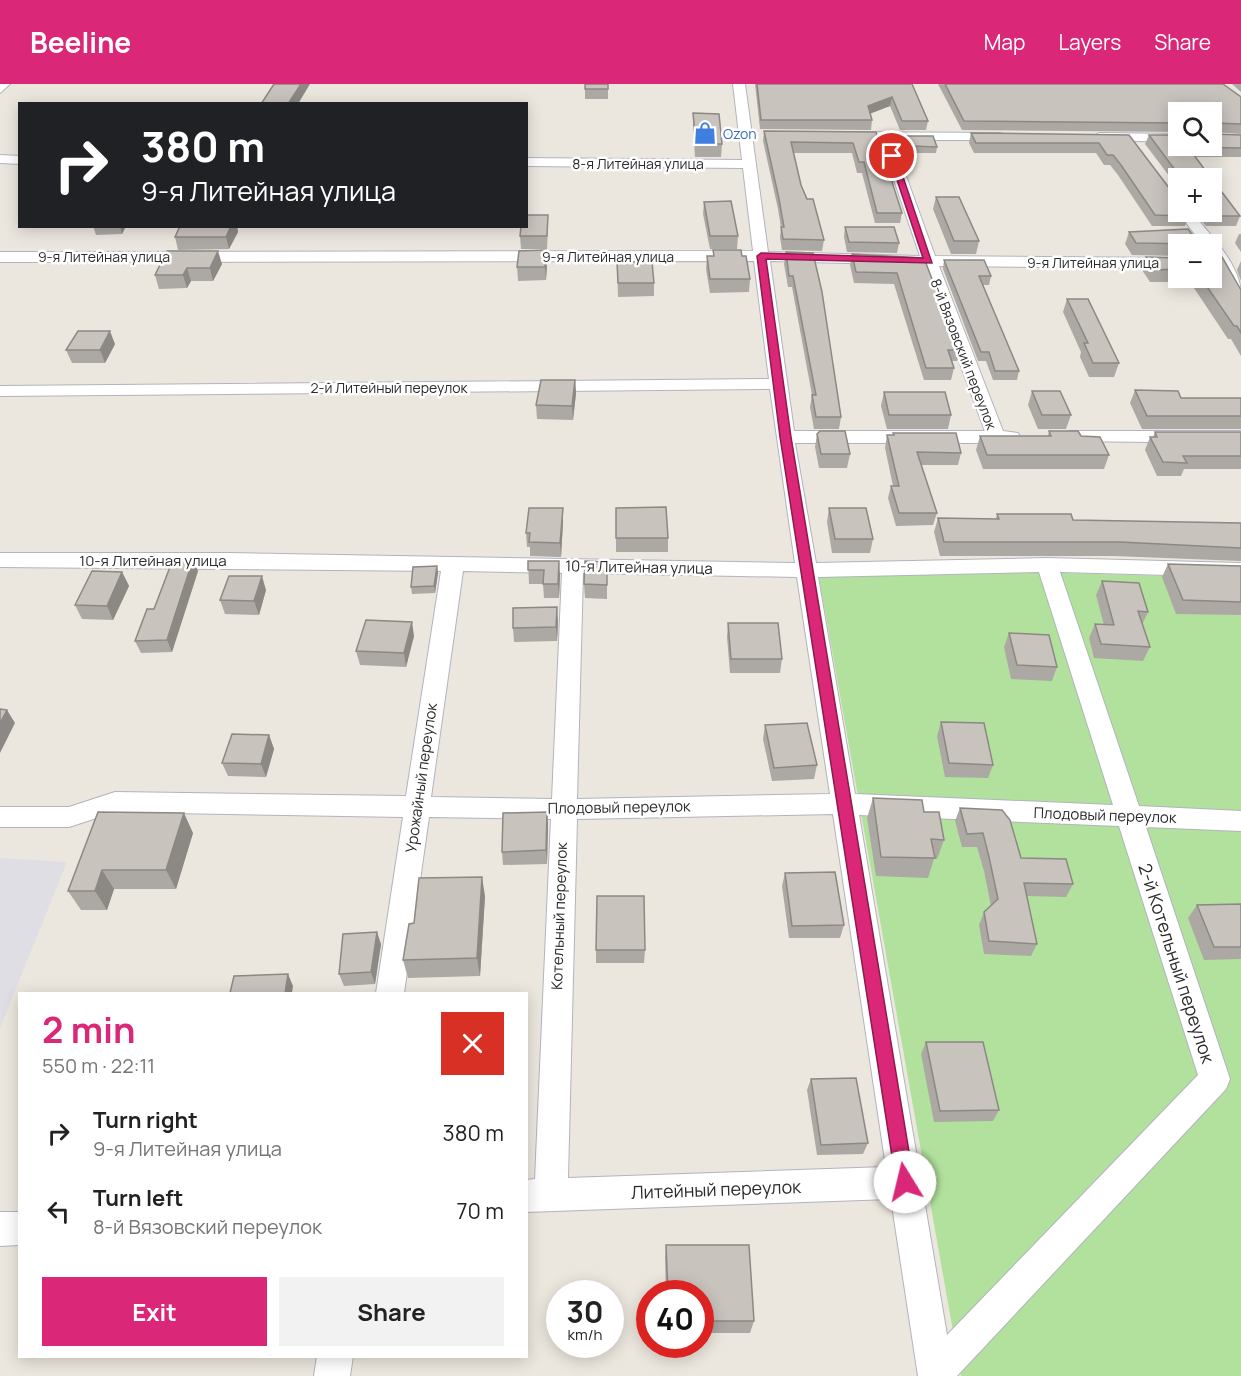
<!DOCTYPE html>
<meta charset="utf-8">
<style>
:root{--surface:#fff;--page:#f2f2f2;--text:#222;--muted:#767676;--accent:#db2777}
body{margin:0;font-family:Manrope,sans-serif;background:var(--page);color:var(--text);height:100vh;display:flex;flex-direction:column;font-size:22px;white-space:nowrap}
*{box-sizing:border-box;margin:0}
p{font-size:20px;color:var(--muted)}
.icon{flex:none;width:33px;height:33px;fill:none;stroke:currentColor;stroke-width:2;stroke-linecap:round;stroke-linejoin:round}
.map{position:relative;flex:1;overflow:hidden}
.sheet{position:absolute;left:18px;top:908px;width:510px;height:366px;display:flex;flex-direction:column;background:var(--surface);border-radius:0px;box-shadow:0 3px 15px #0003}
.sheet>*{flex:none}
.top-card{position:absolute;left:18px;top:18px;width:510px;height:126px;border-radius:0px;box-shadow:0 3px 15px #0003;background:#202124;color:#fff;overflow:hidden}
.controls{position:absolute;left:1168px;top:18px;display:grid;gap:12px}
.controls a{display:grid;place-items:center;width:54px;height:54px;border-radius:0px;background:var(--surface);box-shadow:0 3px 15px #0003;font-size:30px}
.speed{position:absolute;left:546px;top:1196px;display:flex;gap:12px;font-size:30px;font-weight:700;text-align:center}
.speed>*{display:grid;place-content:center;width:78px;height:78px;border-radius:50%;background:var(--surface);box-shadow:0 3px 15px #0003;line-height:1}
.speed small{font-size:15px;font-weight:400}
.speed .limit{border:9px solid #d22;background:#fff;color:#111}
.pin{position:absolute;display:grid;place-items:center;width:51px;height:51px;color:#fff;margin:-26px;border:3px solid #fff;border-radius:50%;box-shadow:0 2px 6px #0007}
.me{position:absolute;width:66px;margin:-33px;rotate:351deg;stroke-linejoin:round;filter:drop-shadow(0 0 4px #0008)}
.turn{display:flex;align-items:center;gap:21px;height:126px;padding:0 24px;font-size:27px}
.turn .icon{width:78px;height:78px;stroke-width:2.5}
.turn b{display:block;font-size:42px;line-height:51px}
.round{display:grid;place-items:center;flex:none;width:63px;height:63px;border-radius:0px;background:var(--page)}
.summary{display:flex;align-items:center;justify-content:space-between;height:102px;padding:0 24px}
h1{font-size:36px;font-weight:700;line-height:45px;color:var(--accent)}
.button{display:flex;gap:12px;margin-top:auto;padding:12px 24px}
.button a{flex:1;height:69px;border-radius:0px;background:var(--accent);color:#fff;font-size:24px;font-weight:700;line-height:69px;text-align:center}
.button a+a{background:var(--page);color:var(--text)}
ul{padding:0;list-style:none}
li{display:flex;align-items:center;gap:18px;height:78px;padding:0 24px}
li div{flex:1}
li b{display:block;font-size:22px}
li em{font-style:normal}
header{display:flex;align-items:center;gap:36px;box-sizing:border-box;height:84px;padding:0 30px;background:var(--accent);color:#fff}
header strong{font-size:28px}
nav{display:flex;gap:33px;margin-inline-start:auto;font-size:21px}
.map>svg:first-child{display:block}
.industrial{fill:#e0dee5}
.green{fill:#b2e19d}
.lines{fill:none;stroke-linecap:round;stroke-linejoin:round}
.minor-casing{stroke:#b1b4be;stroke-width:2}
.minor{fill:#fff;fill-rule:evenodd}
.wall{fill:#aca8a3}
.shaded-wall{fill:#8c8884}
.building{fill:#c8c3bd;stroke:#8c8884;stroke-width:1.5}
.route{fill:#db2777;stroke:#8e194d;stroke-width:1.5}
.labels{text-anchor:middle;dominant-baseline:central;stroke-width:5;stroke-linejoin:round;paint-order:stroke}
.far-shop-label{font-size:14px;fill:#366cbe;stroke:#fff;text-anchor:start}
.far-street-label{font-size:14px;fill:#2b2b2b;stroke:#fff}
.street-label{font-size:15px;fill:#2b2b2b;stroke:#fff}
.near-street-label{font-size:18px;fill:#2b2b2b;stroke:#fff}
</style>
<header>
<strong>Beeline</strong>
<nav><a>Map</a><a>Layers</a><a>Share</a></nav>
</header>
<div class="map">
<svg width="1241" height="1292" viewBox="0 0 1241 1292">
<rect width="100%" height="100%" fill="#ece7de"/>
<polygon class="industrial" points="0,774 67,778 0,944"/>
<polygon class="green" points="817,482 1241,494 1241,1292 961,1292"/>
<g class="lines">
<g class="minor-casing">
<g id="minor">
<polygon points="0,0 10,0 0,9"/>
<path d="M 733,0 L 745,0 L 768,168 L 920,172 L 880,55 L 844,55 L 837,51 L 839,48 L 1001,49 L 1008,53 L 1006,56 L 893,56 L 935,172 L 1179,174 L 1179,184 L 939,182 L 1003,347 L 1018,349 L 1020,353 L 1011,359 L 795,359 L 816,479 L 1047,474 L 1241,479 L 1241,493 L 1060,488 L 1139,722 L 1241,727 L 1241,747 L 1146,743 L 1230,995 L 1226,1005 L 957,1292 L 918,1292 L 891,1115 L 526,1128 L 526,1096 L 535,1095 L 551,735 L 429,733 L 404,909 L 376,909 L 403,733 L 115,728 L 69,743 L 0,743 L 0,723 L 69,723 L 115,708 L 406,712 L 441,487 L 0,483 L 0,469 L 229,469 L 795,479 L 770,305 L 0,312 L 0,302 L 769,295 L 754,177 L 0,178 L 0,168 L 753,167 L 743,84 L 526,82 L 526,74 L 742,76 ZM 770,177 L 923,181 L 985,347 L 794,347 ZM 463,487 L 562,489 L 552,715 L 431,713 ZM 1039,488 L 1113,721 L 855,710 L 818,493 ZM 583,489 L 797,493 L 830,710 L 577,715 ZM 833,730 L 886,1083 L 568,1094 L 577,735 ZM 859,731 L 1119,742 L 1198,991 L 947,1251 Z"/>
<polygon points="1099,49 1179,50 1179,58 1094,56 1092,53"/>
<polygon points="0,71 20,72 20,80 0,79"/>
<path d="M 1179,126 L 1192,128 C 1210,152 1241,180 1241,211 L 1235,209 L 1212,175 L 1212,160 L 1202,160 L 1178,128 Z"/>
<polygon points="1069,347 1241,347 1241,359 1062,357 1060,353"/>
<polygon points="0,1128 20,1128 20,1161 0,1162"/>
<polygon points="317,1272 353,1272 350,1292 314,1292"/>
</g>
</g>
<use href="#minor" class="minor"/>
</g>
<g class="wall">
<rect x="585" y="0" width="23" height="15"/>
<polygon points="755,0 912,0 928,37 926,46 900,46 890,22 870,29 872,36 871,46 760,45"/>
<polygon points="938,0 1223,0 1241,13 1241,50 1214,48 1214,50 1241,51 1241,73 1195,73 1211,94 1179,94 1179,105 1145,60 1149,51 1212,62 1179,28 1179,48 962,46"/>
<polygon points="1229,0 1241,0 1241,8 1232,0"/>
<polygon points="693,29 722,60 721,73 695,73 693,41"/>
<polygon points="764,47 876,48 902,129 900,139 875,139 862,89 857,89 852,69 794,69 801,101 824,156 822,167 782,166 780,153 781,144 778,125 763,57"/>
<polygon points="971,49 1129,51 1176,113 1179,128 1189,132 1185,142 1152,142 1118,91 1110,81 1104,81 1096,69 974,69 969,59"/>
<polygon points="906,52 937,63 936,69 909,69 905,58"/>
<polygon points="936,113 979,157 976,170 951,170 933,125"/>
<polygon points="704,118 738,152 737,165 710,165 703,130"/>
<polygon points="1194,128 1212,128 1240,132 1236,142 1206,142"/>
<polygon points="93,142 126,142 122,150 96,151"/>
<polygon points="180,142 237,142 238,148 229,165 178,166 175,153"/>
<polygon points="845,143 899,159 897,169 847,168 844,153"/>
<polygon points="548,144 547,165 521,165 520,152"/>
<polygon points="1129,148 1199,160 1179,160 1179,172 1132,171 1125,160"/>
<polygon points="1239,150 1241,150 1241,168 1235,159"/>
<polygon points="546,166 547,180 546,196 518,197 517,183"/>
<polygon points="713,166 742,172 750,195 749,208 710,209 706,185 707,172 713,172"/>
<polygon points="167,167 222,180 213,197 191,197 187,204 159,205 155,191"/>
<polygon points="786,168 841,333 839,345 814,345 810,323 812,311 792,203 788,203 784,180"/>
<polygon points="852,170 924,174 959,266 957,277 952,277 954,284 951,296 924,296 894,200 854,199 850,181"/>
<polygon points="1146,173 1179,174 1179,194 1212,194 1241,206 1241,272 1231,255 1228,255 1190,198 1150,198 1142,186"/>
<polygon points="944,176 991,192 989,201 983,201 1019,287 1017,296 993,296 986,277 978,277 943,185"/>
<polygon points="1241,177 1241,197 1237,186"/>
<polygon points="617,178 654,199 654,212 618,213"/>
<polygon points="1067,215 1119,279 1114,293 1089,293 1080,273 1081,268 1063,228"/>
<polygon points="115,260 105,279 72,279 66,266"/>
<polygon points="575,296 576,309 573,336 537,335 536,321"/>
<polygon points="1135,306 1181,314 1241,314 1241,345 1142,345 1130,319"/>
<polygon points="1032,307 1071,331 1066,345 1038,345 1028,321"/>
<polygon points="884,308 951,331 948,345 887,345 881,322"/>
<polygon points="1049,347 1081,352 1109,371 1104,385 983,385 976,366 980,352 1048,352"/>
<polygon points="1155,348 1241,348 1241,385 1184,385 1181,392 1157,392 1145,366 1150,353 1153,353"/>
<polygon points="893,349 961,369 958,381 921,381 937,429 933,441 896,442 888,414 891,402 893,402 885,364 887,351 893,351"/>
<polygon points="817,350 850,370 847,384 819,384 815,363"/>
<polygon points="563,424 563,438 561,473 530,472 530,463 527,463 526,449"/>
<polygon points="616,424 668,454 668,468 616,468"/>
<polygon points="829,424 873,455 870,469 832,469 827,438"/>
<polygon points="997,430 1073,436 1241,439 1241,477 1114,472 940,472 934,448 938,434 996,435"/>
<polygon points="528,477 560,491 559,514 544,514 543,500 529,500"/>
<polygon points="607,478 607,515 585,514 584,500"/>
<polygon points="1168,480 1241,482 1241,531 1176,530 1162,493"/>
<polygon points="437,482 438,489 435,509 412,510 411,503"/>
<polygon points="198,487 172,568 141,569 135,557 154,525"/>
<polygon points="122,488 129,502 113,536 82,535 75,521"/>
<polygon points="1102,497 1148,528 1142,541 1150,563 1143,577 1094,574 1089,554 1095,540 1104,541 1096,511"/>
<polygon points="266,506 259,531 225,530 220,516"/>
<polygon points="558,537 557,557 514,558 513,544"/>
<polygon points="728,539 782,575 780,589 730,589 727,553"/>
<polygon points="1009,549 1057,583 1052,597 1011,595 1004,563"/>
<polygon points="414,552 406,583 360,581 356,567"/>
<polygon points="941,638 993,681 988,694 945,693 937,652"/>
<polygon points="765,641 817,681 814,695 772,697 763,655"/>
<polygon points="269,651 274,665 266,693 228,692 222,679"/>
<polygon points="873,714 924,728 944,756 937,775 934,775 928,794 876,792 867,734"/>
<polygon points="960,724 1021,774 1073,800 1066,813 1027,812 1037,860 1031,872 984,870 979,841 984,828 991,822 984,787 977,763 962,763 955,737"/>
<polygon points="98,728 193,749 176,805 114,805 107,826 81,826 68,807"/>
<polygon points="547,728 548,741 547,780 503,781 502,768"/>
<polygon points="785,789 844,841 840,854 789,854 782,802"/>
<polygon points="485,812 480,892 408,894 403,876 414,839"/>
<polygon points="1241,820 1241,875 1204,876 1188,834 1197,821"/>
<polygon points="381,860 375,900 344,902 339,890"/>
<polygon points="596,866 645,866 644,879 596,879"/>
<polygon points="926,958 999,1026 993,1037 934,1038 921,970"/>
<polygon points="811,995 868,1059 863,1070 817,1071 807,1006"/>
<polygon points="666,1161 754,1237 750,1249 700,1249 700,1209 666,1209 665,1174"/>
</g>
<g class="shaded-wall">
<polygon points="301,0 310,0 298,20 288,20"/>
<polygon points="892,13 890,22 867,31 868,22"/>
<polygon points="120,142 126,142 122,150"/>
<polygon points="231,142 237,142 238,148 229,165 226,153"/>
<polygon points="546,166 547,180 546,196 545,183"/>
<polygon points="218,167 222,180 213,197 210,184"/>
<polygon points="187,184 191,197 187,204 183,191"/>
<polygon points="110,247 115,260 105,279 100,266"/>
<polygon points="575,296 576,309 573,336 572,322"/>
<polygon points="563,424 563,438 561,473 560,459"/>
<polygon points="193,475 198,487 172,568 167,556"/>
<polygon points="559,477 560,491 559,514 558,500"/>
<polygon points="437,482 438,489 435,509 434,502"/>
<polygon points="122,488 129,502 113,536 107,522"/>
<polygon points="262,492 266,506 259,531 254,517"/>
<polygon points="557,523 558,537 557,557 556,543"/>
<polygon points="412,538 414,552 406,583 404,569"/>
<polygon points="7,626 15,639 0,669 0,639"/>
<polygon points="269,651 274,665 266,693 261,680"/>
<polygon points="547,728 548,741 547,780 546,766"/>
<polygon points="184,729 193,749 176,805 166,786"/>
<polygon points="102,786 114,805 107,826 95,807"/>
<polygon points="482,793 485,812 480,892 477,874"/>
<polygon points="377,848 381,860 375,900 371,888"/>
<polygon points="288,890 293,902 292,909 285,909"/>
</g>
<g class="building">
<polygon points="274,0 301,0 288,20 261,20"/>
<rect x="585" y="0" width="23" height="5"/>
<polygon points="757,0 912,0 928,37 902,37 892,13 868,22 872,36 761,36"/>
<polygon points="945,0 1223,0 1241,13 1241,40 1215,39 1214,50 1241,51 1241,64 1188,63 1211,94 1181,94 1149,51 1179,51 1179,62 1212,62 1212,28 1179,28 1179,39 964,37"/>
<polygon points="693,29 719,30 722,60 696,60"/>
<polygon points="764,47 876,48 902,129 877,129 864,78 859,78 853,59 791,58 801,101 807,115 813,115 824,156 783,155 781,143 784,143 779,115"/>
<polygon points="971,49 1129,51 1176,113 1179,114 1179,128 1186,128 1189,132 1155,131 1121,81 1113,71 1107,71 1099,59 976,59"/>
<polygon points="906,52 933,52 937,63 911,62"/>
<polygon points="1212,95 1240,132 1210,132 1206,128 1212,128"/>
<polygon points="936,113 959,113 979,157 954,157"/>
<polygon points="731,117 738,152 710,152 704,118"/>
<polygon points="526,131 548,131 547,152 520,152 521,142 526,142"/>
<polygon points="180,142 231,142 226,153 175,153"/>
<polygon points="845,143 894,143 899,159 849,158"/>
<polygon points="1188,145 1199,160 1136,159 1129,148"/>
<polygon points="546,166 545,183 517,183 519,167"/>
<polygon points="713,166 741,166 742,172 746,172 750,195 710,195 707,172 714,172"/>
<polygon points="167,167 218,167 210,184 187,184 183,191 155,191"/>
<polygon points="786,168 813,169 822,208 841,333 816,333 812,311 816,311 793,192 789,192"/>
<polygon points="852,170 924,174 959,266 948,266 954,284 926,284 897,189 856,188"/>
<polygon points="1146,173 1179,174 1179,185 1154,186"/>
<polygon points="1212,173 1222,173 1241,206 1241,249 1237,242 1234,242 1201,194 1212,194"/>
<polygon points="944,176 984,176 991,192 979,192 1019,287 995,287 989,268 981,268"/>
<polygon points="617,178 652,178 654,199 618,199"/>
<polygon points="1067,215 1088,215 1119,279 1093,279 1084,259 1088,259"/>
<polygon points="78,247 110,247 100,266 66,266"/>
<polygon points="541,296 575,296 572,322 536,321"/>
<polygon points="1135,306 1178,307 1181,314 1241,314 1241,332 1147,332"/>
<polygon points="1032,307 1060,307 1071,331 1042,331"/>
<polygon points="884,308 945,308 951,331 889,331"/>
<polygon points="820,347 845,347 850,370 821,370 817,350"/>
<polygon points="1049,347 1078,347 1081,352 1100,353 1109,371 987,371 980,352 1051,352"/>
<polygon points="1155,348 1241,348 1241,372 1183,372 1187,379 1163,378 1150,353 1157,353"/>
<polygon points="893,349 956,349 961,369 917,368 937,429 899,429 891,402 899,402 887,351 894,351"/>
<polygon points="666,423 668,454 616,454 616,424"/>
<polygon points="529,424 563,424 560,459 529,458 530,449 526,449"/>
<polygon points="829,424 866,424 873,455 835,455"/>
<polygon points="997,430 1071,430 1073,436 1241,439 1241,464 1120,458 944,458 938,434 999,435"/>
<polygon points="173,475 193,475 167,556 135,557 147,525 154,525"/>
<polygon points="528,477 559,477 558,500 543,500 544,486 528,486"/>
<polygon points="585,477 607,478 607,501 584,500"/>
<polygon points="1168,480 1241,482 1241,518 1183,516"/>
<polygon points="437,482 434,502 411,503 413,483"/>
<polygon points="92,487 122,488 107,522 75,521"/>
<polygon points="229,492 262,492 254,517 220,516"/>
<polygon points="1102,497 1139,499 1148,528 1138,527 1150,563 1101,560 1095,540 1114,541"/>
<polygon points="557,523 556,543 513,544 513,524"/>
<polygon points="366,536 412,538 404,569 356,567"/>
<polygon points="728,539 778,539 782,575 731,575"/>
<polygon points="1009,549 1049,551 1057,583 1017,581"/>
<polygon points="0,625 7,626 0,639"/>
<polygon points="941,638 984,639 993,681 949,679"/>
<polygon points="807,639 817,681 774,684 765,641"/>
<polygon points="232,650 269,651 261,680 222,679"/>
<polygon points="873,714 922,716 924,728 939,728 944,756 931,755 935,774 881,773"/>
<polygon points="960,724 1002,726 1010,736 1021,774 1066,775 1073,800 1024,799 1037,860 989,857 984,828 998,815 989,773 983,749 967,750"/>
<polygon points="98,728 184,729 166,786 102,786 95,807 68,807"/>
<polygon points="547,728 546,766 502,768 503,729"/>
<polygon points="835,788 844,841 792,842 785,789"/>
<polygon points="482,793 477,874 403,876 409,840 414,839 419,794"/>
<polygon points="597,812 644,812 645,866 596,866"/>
<polygon points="1241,820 1241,863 1214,863 1197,821"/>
<polygon points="377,848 371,888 339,890 343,850"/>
<polygon points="288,890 285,909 230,909 234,892"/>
<polygon points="926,958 983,958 999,1026 940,1027"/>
<polygon points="856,994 868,1059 821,1061 811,995"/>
<polygon points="666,1161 749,1161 754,1237 700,1237 700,1209 668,1209"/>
</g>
<polygon class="route" points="892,70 896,72 932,179 766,175 791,353 914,1098 912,1104 905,1107 899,1104 896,1098 780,353 757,172 761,169 923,174 889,72"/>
<defs>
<g id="shop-bare" transform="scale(1.8)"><path d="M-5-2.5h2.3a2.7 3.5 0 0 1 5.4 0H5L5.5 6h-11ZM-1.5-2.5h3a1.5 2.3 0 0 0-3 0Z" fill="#3f7fe0" stroke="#fff" stroke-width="2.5" paint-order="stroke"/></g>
</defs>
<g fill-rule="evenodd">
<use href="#shop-bare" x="705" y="49"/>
</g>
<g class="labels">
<g class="far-shop-label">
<text x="723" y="49">Ozon</text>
</g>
<g class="far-street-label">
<text x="638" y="79">8-я Литейная улица</text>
<text x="104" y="172">9-я Литейная улица</text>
<text x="608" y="172">9-я Литейная улица</text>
<text x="1093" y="178">9-я Литейная улица</text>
<text transform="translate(964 270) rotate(69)">8-й Вязовский переулок</text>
<text x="389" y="303">2-й Литейный переулок</text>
</g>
<g class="street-label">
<text x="153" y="476">10-я Литейная улица</text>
<text transform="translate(639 483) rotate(1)">10-я Литейная улица</text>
<text transform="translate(421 694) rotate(-82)">Урожайный переулок</text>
<text transform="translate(619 723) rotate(-1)">Плодовый переулок</text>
<text transform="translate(1105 731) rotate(2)">Плодовый переулок</text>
<text transform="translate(559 832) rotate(-88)">Котельный переулок</text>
</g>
<g class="near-street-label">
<text transform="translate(1177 879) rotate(72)">2-й Котельный переулок</text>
<text transform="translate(716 1105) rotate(-2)">Литейный переулок</text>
</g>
</g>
</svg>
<div class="controls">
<a><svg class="icon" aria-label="search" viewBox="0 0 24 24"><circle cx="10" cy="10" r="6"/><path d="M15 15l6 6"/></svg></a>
<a>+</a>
<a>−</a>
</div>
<div class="speed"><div>30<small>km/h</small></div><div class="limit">40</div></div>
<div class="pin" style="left:892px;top:72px;background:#d93025"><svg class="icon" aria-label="arrive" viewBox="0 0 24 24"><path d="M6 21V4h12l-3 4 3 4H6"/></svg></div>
<svg class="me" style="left:905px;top:1098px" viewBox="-20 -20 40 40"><circle r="19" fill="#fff"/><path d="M0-13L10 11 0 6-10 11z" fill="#db2777"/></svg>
<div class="top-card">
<div class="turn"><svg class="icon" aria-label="right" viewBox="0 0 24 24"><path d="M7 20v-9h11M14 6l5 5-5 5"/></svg><div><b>380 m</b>9-я Литейная улица</div></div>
</div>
<section class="sheet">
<div class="summary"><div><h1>2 min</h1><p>550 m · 22:11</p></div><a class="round" style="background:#d93025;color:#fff"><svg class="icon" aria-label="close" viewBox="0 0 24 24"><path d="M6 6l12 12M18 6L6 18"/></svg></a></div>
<ul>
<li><svg class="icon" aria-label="right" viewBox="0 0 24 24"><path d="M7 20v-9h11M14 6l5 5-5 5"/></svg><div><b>Turn right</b><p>9-я Литейная улица</p></div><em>380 m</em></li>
<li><svg class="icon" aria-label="left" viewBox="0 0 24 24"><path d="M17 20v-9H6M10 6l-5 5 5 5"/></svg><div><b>Turn left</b><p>8-й Вязовский переулок</p></div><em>70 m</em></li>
</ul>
<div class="button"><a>Exit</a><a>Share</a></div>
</section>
</div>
